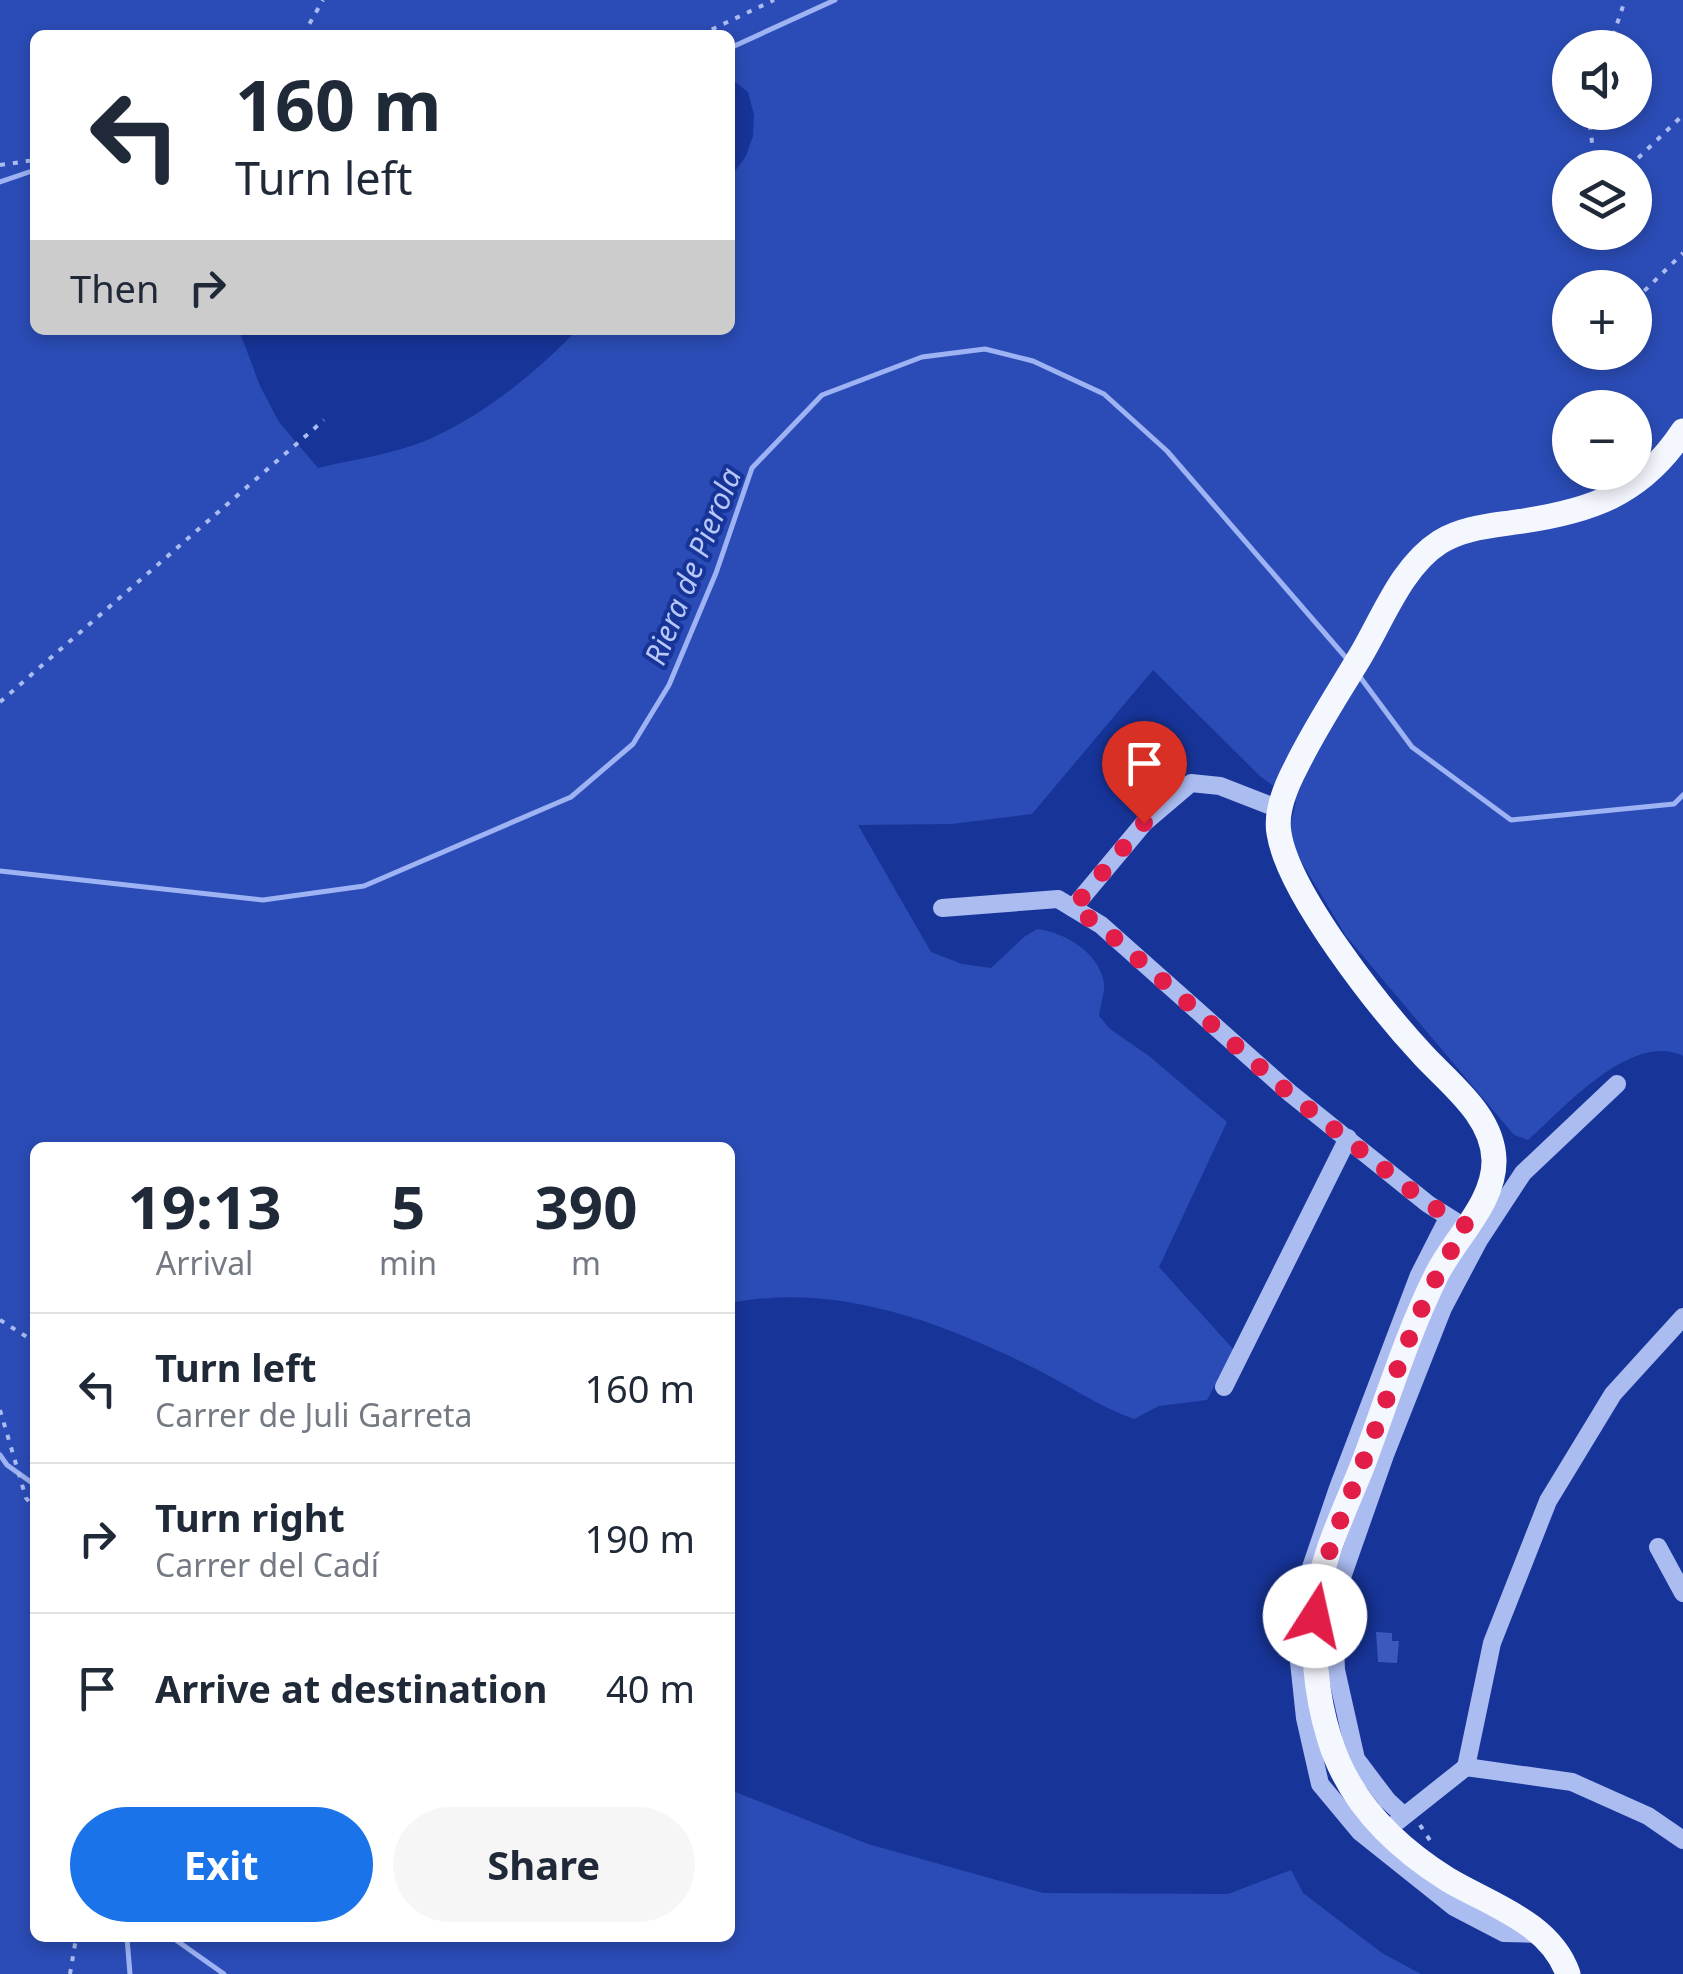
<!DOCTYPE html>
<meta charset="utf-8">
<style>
:root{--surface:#fff;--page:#f6f6f7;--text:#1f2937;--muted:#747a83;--line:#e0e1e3;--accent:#1a73e8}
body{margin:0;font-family:"Noto Sans",sans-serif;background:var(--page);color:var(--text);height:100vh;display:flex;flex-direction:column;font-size:38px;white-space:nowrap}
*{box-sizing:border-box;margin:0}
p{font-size:32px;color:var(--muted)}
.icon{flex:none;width:55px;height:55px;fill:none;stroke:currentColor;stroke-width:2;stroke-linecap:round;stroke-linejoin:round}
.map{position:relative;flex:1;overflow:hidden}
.side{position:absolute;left:30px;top:1142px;width:705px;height:800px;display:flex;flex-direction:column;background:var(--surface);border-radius:15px;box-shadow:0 5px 15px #0003}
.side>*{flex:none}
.top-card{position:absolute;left:30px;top:30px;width:705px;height:305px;border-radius:15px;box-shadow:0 5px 15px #0003;background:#fff;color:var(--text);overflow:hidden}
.controls{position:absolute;left:1552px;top:30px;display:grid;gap:20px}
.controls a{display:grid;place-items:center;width:100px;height:100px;border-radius:50%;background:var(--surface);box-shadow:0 5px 15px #0003;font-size:50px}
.pin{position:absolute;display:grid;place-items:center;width:85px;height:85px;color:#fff;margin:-102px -42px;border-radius:50% 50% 50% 0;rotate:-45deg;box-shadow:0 0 10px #0007}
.pin .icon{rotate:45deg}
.me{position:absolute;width:110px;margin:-55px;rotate:10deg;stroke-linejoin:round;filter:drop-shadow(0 0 8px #0008)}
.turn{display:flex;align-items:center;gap:35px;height:210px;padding:0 40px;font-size:45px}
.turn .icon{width:130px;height:130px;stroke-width:2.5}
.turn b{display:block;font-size:70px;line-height:85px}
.then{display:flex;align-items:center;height:95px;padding:0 40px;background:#0003;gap:20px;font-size:38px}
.eta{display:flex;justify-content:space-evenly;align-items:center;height:170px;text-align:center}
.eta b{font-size:60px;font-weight:700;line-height:70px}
.action{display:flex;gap:20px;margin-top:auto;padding:20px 40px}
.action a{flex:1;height:115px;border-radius:60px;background:var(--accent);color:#fff;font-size:40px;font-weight:700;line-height:115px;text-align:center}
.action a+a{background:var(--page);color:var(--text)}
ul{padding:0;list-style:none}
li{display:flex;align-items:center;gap:30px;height:150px;padding:0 40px;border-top:2px solid var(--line)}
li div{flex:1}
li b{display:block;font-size:38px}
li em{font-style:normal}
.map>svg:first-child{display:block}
.green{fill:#2b4cb6;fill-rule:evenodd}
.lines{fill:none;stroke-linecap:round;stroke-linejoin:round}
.stream{stroke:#9db3f4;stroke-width:5}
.building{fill:#3c5abd}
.path{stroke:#abbcf1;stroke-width:4;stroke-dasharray:5 8;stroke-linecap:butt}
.minor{stroke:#abbcf1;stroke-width:18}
.major{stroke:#f5f7ff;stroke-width:25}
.route{stroke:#e11d48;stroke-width:18;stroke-dasharray:0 32.4}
.labels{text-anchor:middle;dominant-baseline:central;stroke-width:8;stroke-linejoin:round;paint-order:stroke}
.water-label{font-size:30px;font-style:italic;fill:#b7c7f8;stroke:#173498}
</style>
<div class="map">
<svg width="1683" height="1974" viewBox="0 0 1683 1974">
<rect width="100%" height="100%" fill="#173498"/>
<path class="green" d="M 0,0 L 1683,0 L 1683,1056 C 1632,1030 1562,1110 1528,1140 L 1514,1135 L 1346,936 L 1287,838 L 1296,802 L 1261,777 L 1153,670 L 1032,814 L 952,824 L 858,825 L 931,952 L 962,964 L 991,968 L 1024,937 L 1037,929 C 1064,932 1100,953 1104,983 C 1105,993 1100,1006 1099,1016 L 1110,1029 L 1149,1056 L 1227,1122 L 1159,1267 L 1234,1350 L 1207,1400 L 1159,1406 L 1134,1419 C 1097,1406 1067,1384 1032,1367 C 940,1321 834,1282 730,1303 L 730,1148 L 35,1148 L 35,1938 L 730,1938 L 730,1790 L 868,1844 L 1043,1893 L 1228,1894 L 1291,1870 L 1303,1893 L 1382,1953 L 1421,1974 L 0,1974 ZM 35,35 L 730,35 L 730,78 L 748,92 L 754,115 L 753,136 L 746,156 L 730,178 L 730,330 L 577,330 C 535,374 481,417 425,441 C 390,455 354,459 318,468 L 279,422 L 260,386 L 239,330 L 35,330 ZM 1570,48 L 1635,48 L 1635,112 L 1570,112 ZM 1570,168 L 1635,168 L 1635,232 L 1570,232 ZM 1570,288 L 1635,288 L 1635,352 L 1570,352 ZM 1570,408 L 1635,408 L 1635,472 L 1570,472 Z"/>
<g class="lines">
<g class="stream">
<polyline points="730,48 835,0"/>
<polyline points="0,182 35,170"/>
<polyline points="1360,677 1412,747 1511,820 1674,804 1683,795"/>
<polyline points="0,871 263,900 364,886 571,797 633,744 669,685 716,573 752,468 822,395 922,357 985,349 1033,361 1104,394 1167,451 1348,660"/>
<polyline points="0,1455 7,1465 35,1485"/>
<polyline points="127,1938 130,1974"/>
<polyline points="173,1938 224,1974"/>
</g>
</g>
<polygon class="building" points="1376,1632 1392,1633 1392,1641 1399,1641 1397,1663 1378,1662"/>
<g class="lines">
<g class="path">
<polyline points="303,35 323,0"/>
<polyline points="700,35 774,0"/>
<polyline points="1609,48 1625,0"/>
<polyline points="1588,112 1594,157 1635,161 1683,115"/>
<polyline points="0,165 35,160"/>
<polyline points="1635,300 1683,253"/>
<polyline points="0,702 324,420"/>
<polyline points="0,1320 35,1342"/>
<polyline points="0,1410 26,1498 35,1509"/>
<polyline points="1420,1825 1431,1842"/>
<polyline points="70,1974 76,1938"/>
</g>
<g class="minor">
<polyline points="942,908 1058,899 1101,925 1290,1093 1428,1204 1455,1221"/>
<polyline points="1073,908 1144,823 1191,783 1220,786 1279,809"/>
<polyline points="1448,1218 1419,1275 1338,1488 1305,1585 1297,1643 1305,1718 1320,1784 1360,1832 1454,1907 1504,1933 1541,1934"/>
<polyline points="1224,1387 1348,1138"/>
<polyline points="1658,1547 1683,1593"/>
<polyline points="1466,1767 1492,1643 1548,1501 1613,1394 1683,1317"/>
<polyline points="1403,1815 1387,1800 1356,1759 1336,1670 1333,1603 1385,1455 1443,1308 1479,1240 1523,1173 1617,1084"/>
<polyline points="1398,1821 1466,1767 1572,1782 1648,1816 1683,1840"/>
</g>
<path class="major" d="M 1568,1974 C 1550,1922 1490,1905 1447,1879 C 1393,1845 1347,1799 1329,1737 C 1316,1695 1311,1643 1317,1599 C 1323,1551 1348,1504 1365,1459 C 1388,1397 1408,1332 1437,1274 C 1455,1238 1495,1202 1494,1160 C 1493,1116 1451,1085 1424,1056 C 1381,1010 1288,893 1279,833 C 1275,811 1286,786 1296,767 C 1315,728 1339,692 1361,655 C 1383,618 1402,566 1440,542 C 1462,528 1490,526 1516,522 C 1589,512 1641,495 1683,431"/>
</g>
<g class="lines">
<path class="route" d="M 1144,823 L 1073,908 L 1101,926 L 1290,1094 L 1428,1204 L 1467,1226 C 1420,1293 1397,1374 1368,1449 C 1348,1504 1321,1558 1315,1616"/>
</g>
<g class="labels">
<g class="water-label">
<text transform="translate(692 566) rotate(-68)">Riera de Pierola</text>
</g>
</g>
</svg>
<div class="controls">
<a><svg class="icon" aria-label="sound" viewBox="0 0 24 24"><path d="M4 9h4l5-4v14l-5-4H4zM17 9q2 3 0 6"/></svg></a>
<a><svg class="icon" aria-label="layers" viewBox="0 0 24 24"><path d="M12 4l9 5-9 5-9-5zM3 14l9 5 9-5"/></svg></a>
<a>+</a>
<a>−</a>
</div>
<div class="pin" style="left:1144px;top:823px;background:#d93025"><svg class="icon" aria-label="arrive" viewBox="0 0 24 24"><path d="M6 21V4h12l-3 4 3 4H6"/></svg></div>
<svg class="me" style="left:1315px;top:1616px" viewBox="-20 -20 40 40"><circle r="19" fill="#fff"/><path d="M0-13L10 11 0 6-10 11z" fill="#e11d48"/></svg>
<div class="top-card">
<div class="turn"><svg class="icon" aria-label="left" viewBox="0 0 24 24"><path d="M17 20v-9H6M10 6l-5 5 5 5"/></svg><div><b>160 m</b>Turn left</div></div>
<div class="then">Then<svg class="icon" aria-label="right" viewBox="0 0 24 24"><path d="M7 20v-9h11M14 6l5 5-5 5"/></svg></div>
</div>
<section class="side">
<div class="eta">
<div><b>19:13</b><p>Arrival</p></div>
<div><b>5</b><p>min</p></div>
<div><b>390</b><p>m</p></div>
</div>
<ul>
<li><svg class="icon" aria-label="left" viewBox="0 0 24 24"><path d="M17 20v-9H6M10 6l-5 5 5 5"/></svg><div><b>Turn left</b><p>Carrer de Juli Garreta</p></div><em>160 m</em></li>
<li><svg class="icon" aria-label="right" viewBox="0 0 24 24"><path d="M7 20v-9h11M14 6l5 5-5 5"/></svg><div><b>Turn right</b><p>Carrer del Cadí</p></div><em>190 m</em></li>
<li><svg class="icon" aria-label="arrive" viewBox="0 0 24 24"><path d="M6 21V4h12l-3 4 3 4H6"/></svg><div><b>Arrive at destination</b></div><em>40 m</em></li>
</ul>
<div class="action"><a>Exit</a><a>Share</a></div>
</section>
</div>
